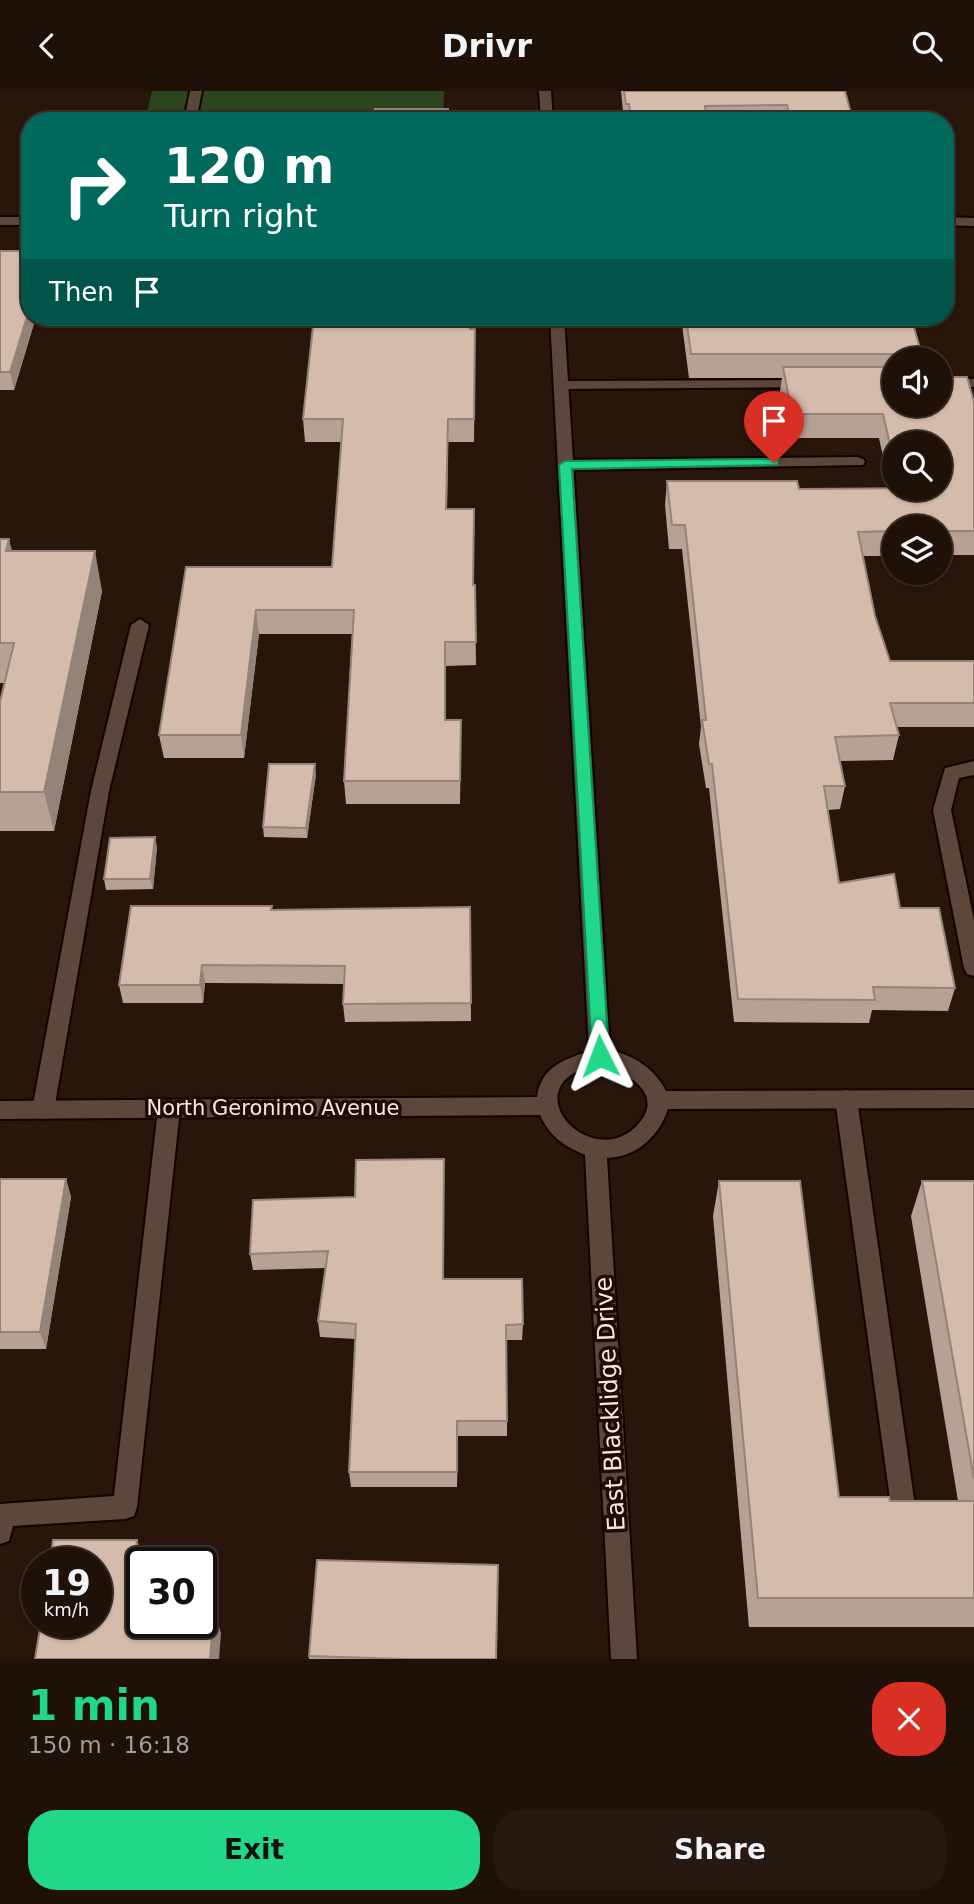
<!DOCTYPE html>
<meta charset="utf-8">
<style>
:root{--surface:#1f1008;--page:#271912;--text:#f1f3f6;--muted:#a19d9c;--line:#3c3029;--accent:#20d887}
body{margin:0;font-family:"DejaVu Sans",sans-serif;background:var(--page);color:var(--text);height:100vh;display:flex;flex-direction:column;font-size:26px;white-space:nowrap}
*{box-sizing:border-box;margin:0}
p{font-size:23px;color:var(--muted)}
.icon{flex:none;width:38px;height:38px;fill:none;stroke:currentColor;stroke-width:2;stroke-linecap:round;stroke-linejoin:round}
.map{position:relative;height:1568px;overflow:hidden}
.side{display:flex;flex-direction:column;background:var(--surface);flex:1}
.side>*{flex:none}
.guide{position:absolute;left:21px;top:21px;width:933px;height:214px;border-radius:28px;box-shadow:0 2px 5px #0004,0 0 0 2px var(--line);background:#00695c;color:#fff;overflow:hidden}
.fabs{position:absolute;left:882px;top:256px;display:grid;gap:14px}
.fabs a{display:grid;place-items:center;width:70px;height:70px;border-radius:50%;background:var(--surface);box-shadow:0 2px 5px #0004,0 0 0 2px var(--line);font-size:35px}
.speed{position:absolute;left:21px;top:1456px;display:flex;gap:14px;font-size:35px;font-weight:700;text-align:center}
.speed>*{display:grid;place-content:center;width:91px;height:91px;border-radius:50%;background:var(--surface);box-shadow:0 2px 5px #0004,0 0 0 2px var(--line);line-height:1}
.speed small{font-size:18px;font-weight:400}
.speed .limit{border:4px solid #111;border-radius:10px;background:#fff;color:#111}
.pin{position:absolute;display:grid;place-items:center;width:60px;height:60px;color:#fff;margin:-72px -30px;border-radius:50% 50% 50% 0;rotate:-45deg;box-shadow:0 0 7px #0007}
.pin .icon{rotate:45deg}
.me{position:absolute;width:77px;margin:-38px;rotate:357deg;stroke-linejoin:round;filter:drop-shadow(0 0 5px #0008)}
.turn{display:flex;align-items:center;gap:24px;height:147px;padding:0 28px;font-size:32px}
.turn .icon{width:91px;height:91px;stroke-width:2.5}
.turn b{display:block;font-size:49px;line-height:60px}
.then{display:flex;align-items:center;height:66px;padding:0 28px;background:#0003;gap:14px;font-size:26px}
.round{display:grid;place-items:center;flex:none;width:74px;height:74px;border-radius:28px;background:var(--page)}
.head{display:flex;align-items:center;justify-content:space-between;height:119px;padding:0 28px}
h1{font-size:42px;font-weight:700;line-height:52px;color:var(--accent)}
.cta{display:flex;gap:14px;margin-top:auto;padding:14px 28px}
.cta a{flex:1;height:80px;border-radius:28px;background:var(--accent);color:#111;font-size:28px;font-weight:700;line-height:80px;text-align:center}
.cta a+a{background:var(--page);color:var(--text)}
header{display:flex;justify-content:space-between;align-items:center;height:91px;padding:0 28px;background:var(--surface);font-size:32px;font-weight:700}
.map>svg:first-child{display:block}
.green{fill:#2d451f}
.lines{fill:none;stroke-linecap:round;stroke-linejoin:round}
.service-casing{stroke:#100300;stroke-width:4}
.minor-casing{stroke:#100300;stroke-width:4}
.service{fill:#5d473b;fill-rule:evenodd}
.minor{fill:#5d473b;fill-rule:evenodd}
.wall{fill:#b6a194;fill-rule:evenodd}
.shaded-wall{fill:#948378}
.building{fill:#d4bbac;stroke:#948378;stroke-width:2}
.route{fill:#20d887;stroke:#158c58;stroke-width:2}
.labels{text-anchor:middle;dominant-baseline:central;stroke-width:7;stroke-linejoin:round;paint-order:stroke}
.street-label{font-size:21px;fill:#f7e9e2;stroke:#1f0d04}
.near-street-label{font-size:24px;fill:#f7e9e2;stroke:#1f0d04}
</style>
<header><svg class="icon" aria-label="back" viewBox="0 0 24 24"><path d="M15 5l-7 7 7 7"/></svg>Drivr<svg class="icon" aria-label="search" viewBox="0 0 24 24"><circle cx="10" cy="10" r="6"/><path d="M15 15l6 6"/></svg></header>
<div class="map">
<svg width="974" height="1568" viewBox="0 0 974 1568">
<rect width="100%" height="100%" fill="#29160b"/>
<polygon class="green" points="152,0 444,0 443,25 259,25 258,30 145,30"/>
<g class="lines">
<g class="service-casing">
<g id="service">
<polygon points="190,0 202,0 196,30 184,30"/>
<polygon points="974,288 974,296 940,297 940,289"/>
<polygon points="808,289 815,293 813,296 561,298 554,294 561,290"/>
<polygon points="857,366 863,368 865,371 863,374 565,379 557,374 565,369"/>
<polygon points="140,528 149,534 109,700 54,1019 51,1025 43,1028 35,1025 32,1019 91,700 131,534"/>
<polygon points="974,670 974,684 959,687 951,719 974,829 974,885 967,883 964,877 933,719 945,677"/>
<polygon points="846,999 854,1002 857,1008 915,1415 912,1424 903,1427 894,1424 891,1415 835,1008 838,1002"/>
<polygon points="169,1009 177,1012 180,1018 137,1416 134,1425 125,1428 13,1435 9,1450 0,1453 0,1413 114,1405 158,1018 161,1012"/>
</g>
</g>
<g class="minor-casing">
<g id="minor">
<polygon points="539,0 551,0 553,30 541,30"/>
<rect x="0" y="126" width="30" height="8"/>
<polygon points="945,126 974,127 974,135 945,134"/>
<path d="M 550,226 L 564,226 L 610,959 C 635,965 654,977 666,1000 L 974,999 L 974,1017 L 668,1018 C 659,1045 637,1066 607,1067 L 637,1568 L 611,1568 L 585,1064 C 564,1055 550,1046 540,1024 L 0,1028 L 0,1010 L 537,1006 C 541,976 563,969 589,960 ZM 600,974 C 626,980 664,1002 640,1031 C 599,1081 524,1012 574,982 C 581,978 592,976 600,974 Z"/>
</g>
</g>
<use href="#service" class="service"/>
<use href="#minor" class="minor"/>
</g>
<g class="wall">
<polygon points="621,0 845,0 853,30 624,30"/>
<polygon points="0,160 30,226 36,226 14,299 0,299"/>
<path d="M 681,226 L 911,226 L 923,268 L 894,268 L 894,313 L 974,311 L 974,464 L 940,464 L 940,436 L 894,436 L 894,465 L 863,465 L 875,525 L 890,570 L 974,570 L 974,636 L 896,636 L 899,644 L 893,669 L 840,670 L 845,695 L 840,718 L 828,719 L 839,792 L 900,817 L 955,897 L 948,920 L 872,919 L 869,932 L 734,931 L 709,697 L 706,697 L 699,653 L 701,636 L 682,458 L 669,458 L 665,414 L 667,390 L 799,398 L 890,398 L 879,347 L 788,347 L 780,300 L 782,287 L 689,287 ZM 894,352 L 940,397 L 894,397 Z"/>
<polygon points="471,238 475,238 474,351 448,351 447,418 473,494 475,494 476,574 446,575 446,629 461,653 460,713 346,713 344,690 352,543 259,543 244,667 164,667 159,644 186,476 332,476 341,351 305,351 303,328"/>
<polygon points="0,448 12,460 102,500 54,740 0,740 0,611 5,592 0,592"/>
<polygon points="316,683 307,747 264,746 263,736"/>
<polygon points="157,756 153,798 106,799 104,788"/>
<polygon points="272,815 272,819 470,816 471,930 345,931 343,913 344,893 205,892 203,912 123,912 119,894"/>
<polygon points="444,1068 444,1188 523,1233 522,1249 507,1249 507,1345 458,1345 457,1396 351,1396 349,1381 356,1248 320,1246 318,1230 325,1177 253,1179 250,1163 355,1106"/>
<polygon points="0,1088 66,1088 71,1106 46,1258 0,1258"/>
<polygon points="719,1090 839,1406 890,1410 958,1410 911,1125 922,1090 974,1090 974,1536 749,1536 713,1125"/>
<polygon points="309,1565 497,1568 309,1568"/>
</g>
<g class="shaded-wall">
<polygon points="30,216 30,226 36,226 14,299 10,281"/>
<polygon points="448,328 448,351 446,441 446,418"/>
<polygon points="9,448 19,487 6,460"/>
<polygon points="95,460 102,500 54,740 44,701"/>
<polygon points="256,519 259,543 244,667 241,644"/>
<polygon points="315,673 316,683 307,747 306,737"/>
<polygon points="155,746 157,756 153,798 150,788"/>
<polygon points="202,874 205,892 203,912 200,894"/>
<polygon points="66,1088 71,1106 46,1258 40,1241"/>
<polygon points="137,1449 145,1472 142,1472 142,1511 138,1544 128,1520"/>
<polygon points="214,1519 221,1542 219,1568 210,1568"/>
</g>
<g class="building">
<polygon points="624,0 845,0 853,30 790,30 787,14 705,15 707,30 631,30 629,13 626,13"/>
<polygon points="375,18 448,18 448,30 374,30"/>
<polygon points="0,160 30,160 30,216 10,281 0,281"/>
<polygon points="314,226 471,226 470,238 475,238 474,328 448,328 446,418 474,418 473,494 475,494 476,551 445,551 445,629 461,629 460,690 344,690 354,519 256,519 241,644 159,644 186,476 332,476 343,328 303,328"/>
<polygon points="686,226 911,226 923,268 901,268 901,265 898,263 691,263"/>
<polygon points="783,276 894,276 894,313 940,313 940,286 967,286 974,311 974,440 940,440 940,436 894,436 894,440 858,441 875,525 890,570 974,570 974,612 890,612 899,644 835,646 845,695 824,695 839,792 894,783 900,817 939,817 955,897 873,896 875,909 738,908 712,673 709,673 702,629 706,629 685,434 672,434 667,390 797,390 799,398 940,397 940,352 894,352 894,371 883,323 792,323"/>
<polygon points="0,448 9,448 6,460 95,460 44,701 0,701 0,611 14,552 0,552"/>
<polygon points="269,673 315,673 306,737 263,736"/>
<polygon points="155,746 150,788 104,788 110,747"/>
<polygon points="131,815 272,815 271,819 470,816 471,912 343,913 345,875 202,874 200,894 119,894"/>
<polygon points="444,1068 443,1188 522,1188 523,1233 506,1234 507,1330 457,1330 457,1381 349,1381 356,1233 318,1230 328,1160 250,1163 253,1109 355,1106 356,1069"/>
<polygon points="0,1088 66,1088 40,1241 0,1241"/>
<polygon points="719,1090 800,1090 839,1406 889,1406 890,1410 974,1410 974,1507 758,1507"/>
<polygon points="922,1090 974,1090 974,1388"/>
<polygon points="53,1449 137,1449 128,1520 142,1520 142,1531 201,1531 201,1519 214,1519 210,1568 35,1568 41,1531 96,1531 96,1472 50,1472"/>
<polygon points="317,1469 498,1474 496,1568 403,1568 309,1565"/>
</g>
<polygon class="route" points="774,368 778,369 778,374 572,378 609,965 606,970 594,970 592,965 559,374 565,370"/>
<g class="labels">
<g class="street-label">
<text x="273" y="1017">North Geronimo Avenue</text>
</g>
<g class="near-street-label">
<text transform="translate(610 1313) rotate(-93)">East Blacklidge Drive</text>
</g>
</g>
</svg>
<div class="fabs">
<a><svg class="icon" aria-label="sound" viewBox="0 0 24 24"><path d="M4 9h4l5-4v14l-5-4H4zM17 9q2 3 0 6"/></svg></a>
<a><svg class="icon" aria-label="search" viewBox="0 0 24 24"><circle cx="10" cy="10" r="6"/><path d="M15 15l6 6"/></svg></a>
<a><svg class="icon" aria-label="layers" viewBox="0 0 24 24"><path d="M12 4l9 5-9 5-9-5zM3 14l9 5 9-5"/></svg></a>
</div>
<div class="speed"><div>19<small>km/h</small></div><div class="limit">30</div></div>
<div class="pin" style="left:774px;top:372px;background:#d93025"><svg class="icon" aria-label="arrive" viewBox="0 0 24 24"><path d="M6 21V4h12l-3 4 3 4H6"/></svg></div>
<svg class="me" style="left:600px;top:965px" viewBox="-20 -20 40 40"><path d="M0-17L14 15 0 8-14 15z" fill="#20d887" stroke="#fff" stroke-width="4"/></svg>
<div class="guide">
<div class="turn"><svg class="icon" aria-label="right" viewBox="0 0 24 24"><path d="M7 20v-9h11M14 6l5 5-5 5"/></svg><div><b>120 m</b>Turn right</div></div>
<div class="then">Then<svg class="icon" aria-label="arrive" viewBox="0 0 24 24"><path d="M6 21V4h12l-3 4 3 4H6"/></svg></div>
</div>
</div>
<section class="side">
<div class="head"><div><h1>1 min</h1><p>150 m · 16:18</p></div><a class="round" style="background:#d93025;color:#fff"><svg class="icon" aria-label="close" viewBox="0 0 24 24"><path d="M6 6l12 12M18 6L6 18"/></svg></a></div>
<div class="cta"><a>Exit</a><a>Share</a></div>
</section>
